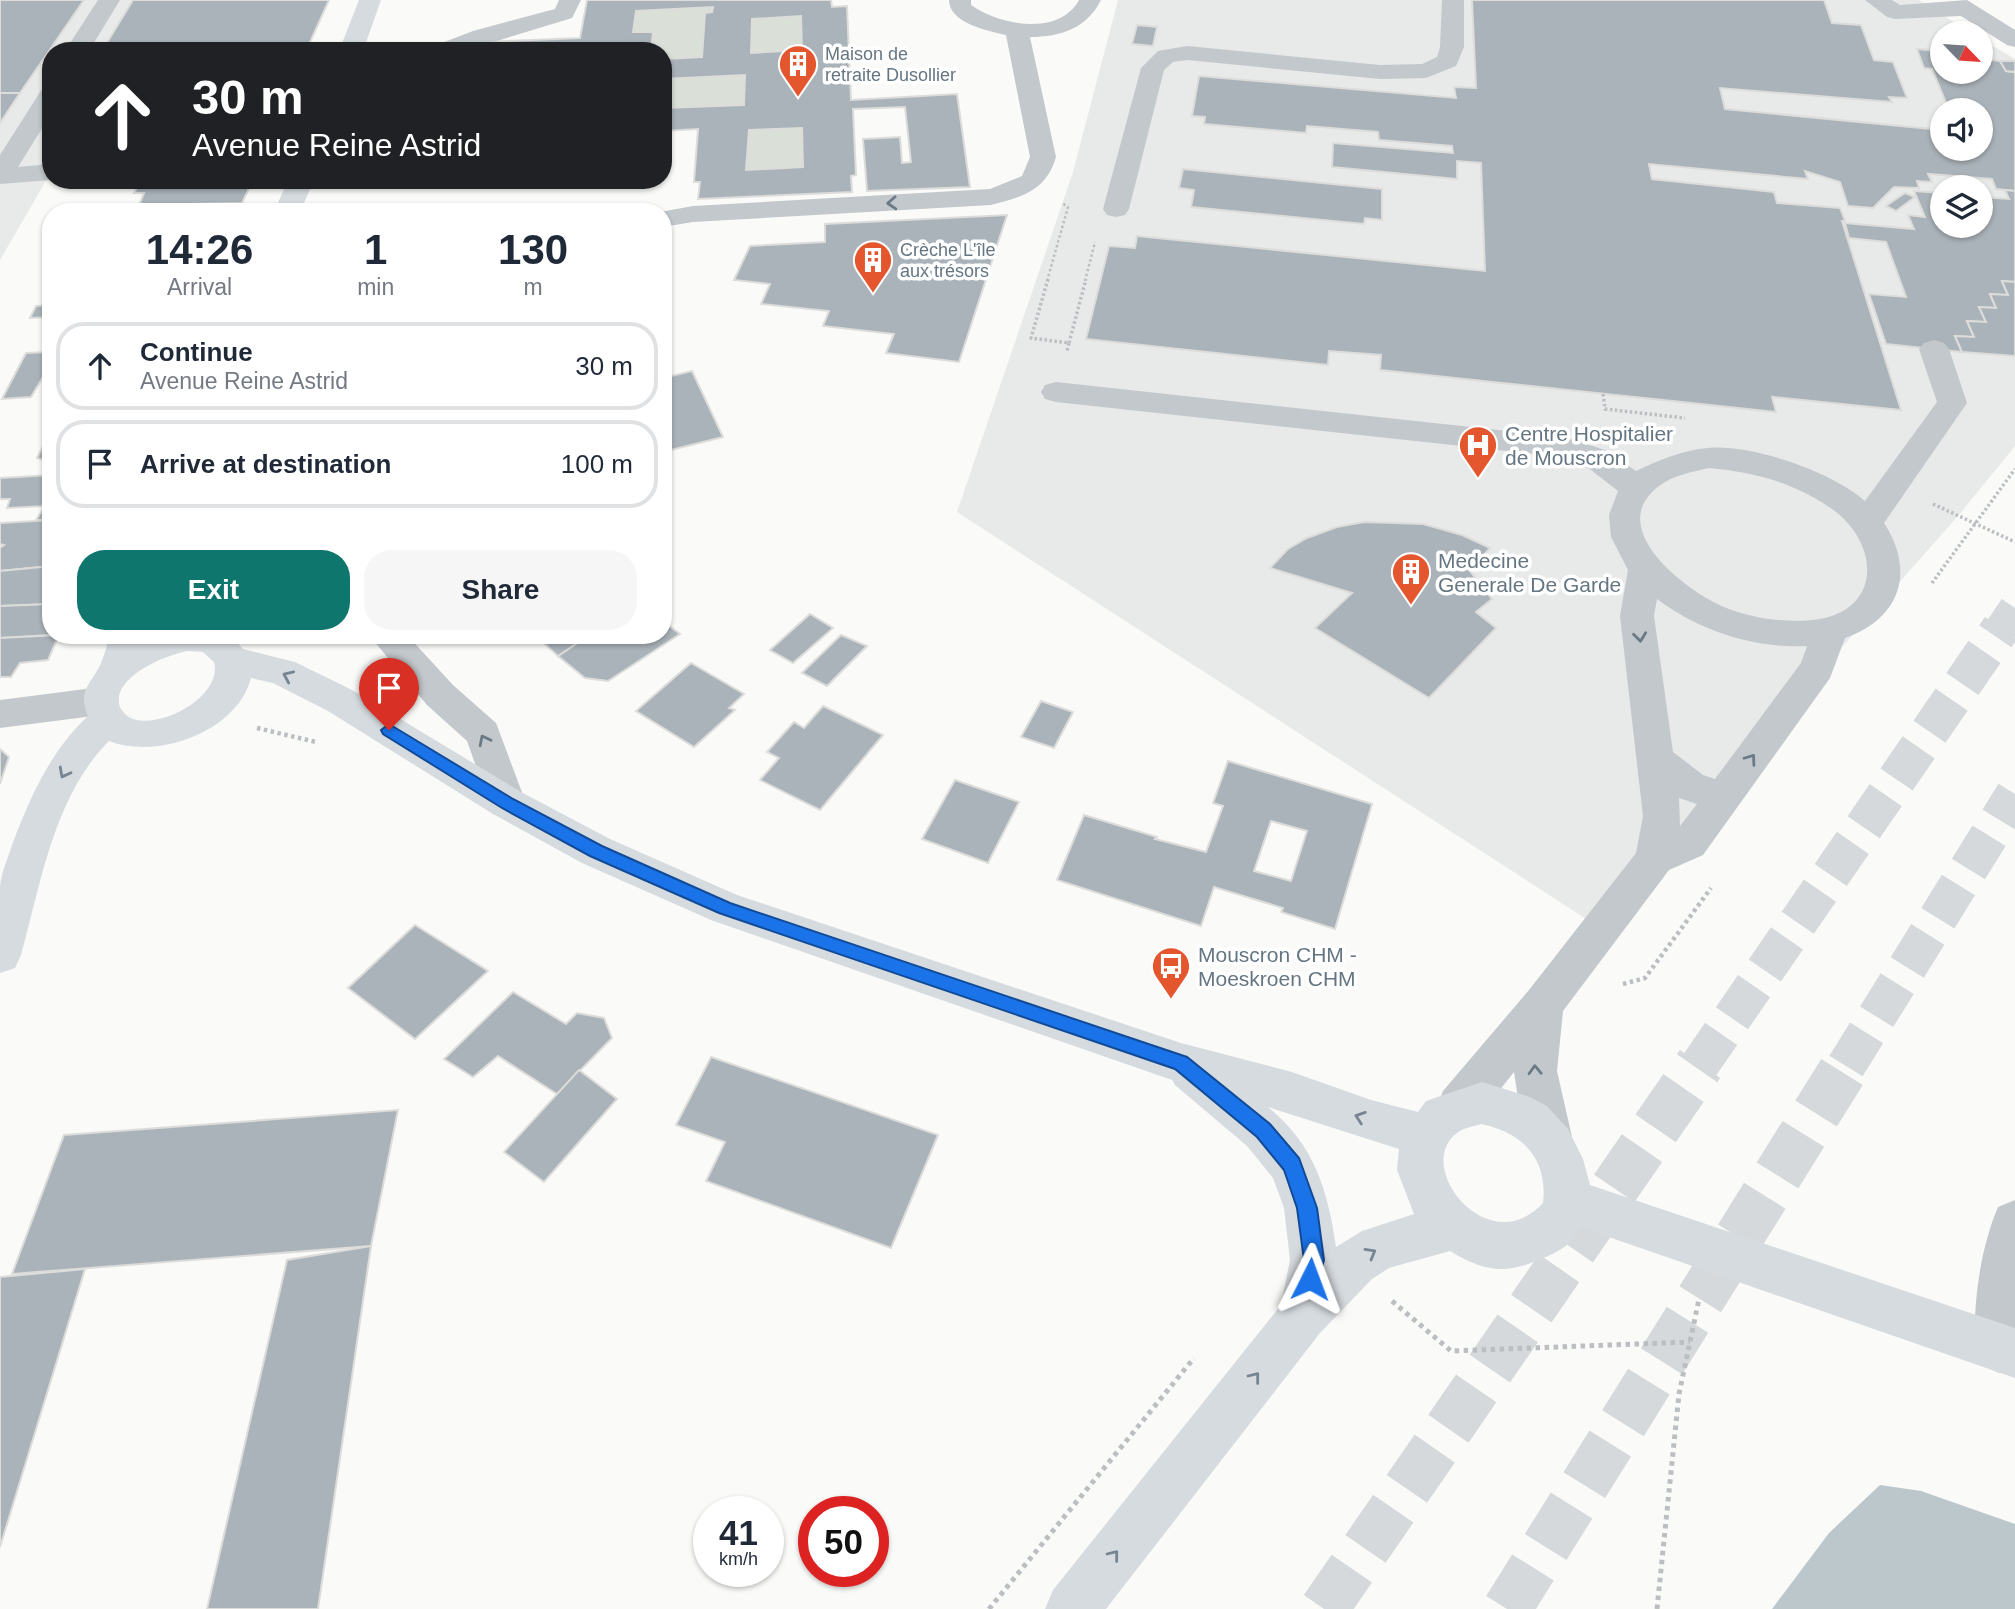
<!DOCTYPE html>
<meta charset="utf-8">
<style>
:root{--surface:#fff;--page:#f6f6f7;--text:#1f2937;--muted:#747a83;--line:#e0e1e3;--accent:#0f766e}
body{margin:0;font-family:Helvetica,sans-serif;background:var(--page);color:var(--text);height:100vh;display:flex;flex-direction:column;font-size:26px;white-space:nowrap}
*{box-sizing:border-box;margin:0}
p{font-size:23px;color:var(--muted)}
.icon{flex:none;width:38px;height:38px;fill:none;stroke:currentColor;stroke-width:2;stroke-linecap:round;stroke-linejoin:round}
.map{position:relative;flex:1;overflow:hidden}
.drawer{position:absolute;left:42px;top:203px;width:630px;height:441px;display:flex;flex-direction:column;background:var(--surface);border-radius:28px;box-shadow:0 2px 5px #0004}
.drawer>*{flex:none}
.hud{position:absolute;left:42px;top:42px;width:630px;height:147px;border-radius:28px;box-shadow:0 2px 5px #0004;background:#202124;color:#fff;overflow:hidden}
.needle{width:46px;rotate:115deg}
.buttons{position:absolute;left:1930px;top:21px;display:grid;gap:14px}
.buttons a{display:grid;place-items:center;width:63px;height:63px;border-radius:50%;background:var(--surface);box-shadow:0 2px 5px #0004;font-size:35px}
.speed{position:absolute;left:693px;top:1496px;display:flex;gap:14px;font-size:35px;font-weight:700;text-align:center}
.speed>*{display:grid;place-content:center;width:91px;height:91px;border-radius:50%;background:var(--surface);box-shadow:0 2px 5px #0004;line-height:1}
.speed small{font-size:18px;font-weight:400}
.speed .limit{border:10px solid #d22;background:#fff;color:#111}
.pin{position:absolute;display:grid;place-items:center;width:60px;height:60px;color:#fff;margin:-72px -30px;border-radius:50% 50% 50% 0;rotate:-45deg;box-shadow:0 0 7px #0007}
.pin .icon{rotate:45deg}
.me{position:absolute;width:77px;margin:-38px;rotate:3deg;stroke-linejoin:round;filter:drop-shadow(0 0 5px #0008)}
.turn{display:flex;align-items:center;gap:24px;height:147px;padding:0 35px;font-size:32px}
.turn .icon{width:91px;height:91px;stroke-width:2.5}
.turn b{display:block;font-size:49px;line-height:60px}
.eta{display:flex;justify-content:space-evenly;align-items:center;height:119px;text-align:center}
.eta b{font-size:42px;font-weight:700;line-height:49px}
.primary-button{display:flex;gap:14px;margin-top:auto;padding:14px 35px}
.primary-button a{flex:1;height:80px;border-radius:28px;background:var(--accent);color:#fff;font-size:28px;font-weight:700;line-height:80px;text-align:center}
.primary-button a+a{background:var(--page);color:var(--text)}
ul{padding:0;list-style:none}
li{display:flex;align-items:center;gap:21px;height:88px;margin:0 14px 10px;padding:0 21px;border:4px solid var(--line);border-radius:28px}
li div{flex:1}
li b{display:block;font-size:26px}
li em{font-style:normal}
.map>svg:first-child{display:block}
.built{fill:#e8e9e9;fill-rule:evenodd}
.green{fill:#dadfd7}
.water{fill:#bbc7cb}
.building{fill:#aab3b9;stroke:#dcdcda;stroke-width:2;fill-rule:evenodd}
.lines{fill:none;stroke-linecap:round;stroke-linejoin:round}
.highway-tunnel-far2{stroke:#d5d9db;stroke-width:32;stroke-dasharray:32 16;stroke-linecap:butt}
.highway-tunnel-far1{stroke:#d5d9db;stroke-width:39;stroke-dasharray:39 19;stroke-linecap:butt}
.highway-tunnel{stroke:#d5d9db;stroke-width:49;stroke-dasharray:49 24;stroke-linecap:butt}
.path-far3{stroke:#bbbfc2;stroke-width:2.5;stroke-dasharray:2.5 2.5;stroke-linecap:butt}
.path-far2{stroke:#bbbfc2;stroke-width:3.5;stroke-dasharray:2.5 2.5;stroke-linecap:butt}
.path-far1{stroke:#bbbfc2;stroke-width:4.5;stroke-dasharray:3.5 3.5;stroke-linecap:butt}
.path{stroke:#bbbfc2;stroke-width:5;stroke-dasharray:4.5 4.5;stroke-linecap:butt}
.minor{fill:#c3c8cc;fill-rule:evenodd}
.major{fill:#d6dbdf;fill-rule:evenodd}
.oneway{stroke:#6a7a87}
.oneway2{stroke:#768591}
.route{fill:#1a73e8;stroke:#114b97;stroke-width:2}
.labels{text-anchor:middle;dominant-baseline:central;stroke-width:7;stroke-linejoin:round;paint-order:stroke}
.far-poi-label{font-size:18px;fill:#657683;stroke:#fff;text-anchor:start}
.poi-label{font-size:21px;fill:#657683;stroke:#fff;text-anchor:start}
</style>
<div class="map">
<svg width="2015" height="1609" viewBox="0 0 2015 1609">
<rect width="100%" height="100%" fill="#fafaf8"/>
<g class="built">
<polygon points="0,0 329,0 306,51 51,51 51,178 47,179 0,260"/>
<path d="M 1118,0 L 1919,0 L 1971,33 L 1942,33 L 1942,72 L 1981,72 L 1981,39 L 2015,59 L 2015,446 L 1958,516 L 1655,858 L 1600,928 L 957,512 L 1073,172 ZM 1942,110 L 1981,110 L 1981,149 L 1942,149 ZM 1942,187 L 1981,187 L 1981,226 L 1942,226 Z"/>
</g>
<g class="green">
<polygon points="713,7 712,12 705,13 702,57 663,59 663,51 651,51 653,32 633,32 636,11"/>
<polygon points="801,16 802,50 751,53 752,19"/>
<polygon points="745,75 744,105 663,108 663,79"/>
<polygon points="802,128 803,167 746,170 749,130"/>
</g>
<polygon class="water" points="1880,1485 1921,1491 2015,1524 2015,1609 1772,1609 1829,1533"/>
<g class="building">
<polygon points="0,0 84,0 20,93 0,93"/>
<polygon points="133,0 329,0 306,51 102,51"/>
<path d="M 587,0 L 831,0 L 832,7 L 847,6 L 851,100 L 957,94 L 970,187 L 867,191 L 863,139 L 900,137 L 902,163 L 911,162 L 905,107 L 853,109 L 856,175 L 851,176 L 852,192 L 698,199 L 700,182 L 694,182 L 698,129 L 663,131 L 663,108 L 744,105 L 745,75 L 663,79 L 663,59 L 702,57 L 705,13 L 712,12 L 713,7 L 636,11 L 633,32 L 653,32 L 651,51 L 473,51 L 483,50 L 485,42 L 580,38 ZM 801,16 L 802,50 L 751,53 L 752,19 ZM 802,128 L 803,167 L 746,170 L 749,130 Z"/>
<polygon points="1472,0 1824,0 1832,23 1861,25 1874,60 1893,62 1907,98 1889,97 1892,102 1720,88 1725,109 1942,130 1942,149 1981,149 1981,110 1949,110 1932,69 1924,68 1917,49 1938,51 1942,56 1942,72 1981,72 1981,59 2000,61 2006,71 2015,72 2015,191 1996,189 1992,179 1928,174 1932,182 1917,181 1919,188 1894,187 1873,208 1848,206 1840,182 1805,171 1808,179 1649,164 1652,179 1774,192 1777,203 1840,208 1845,221 1842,221 1901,410 1772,397 1776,412 1380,370 1381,355 1329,351 1328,365 1086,339 1109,246 1135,248 1137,236 1485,271 1481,163 1457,161 1457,179 1332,167 1333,143 1453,153 1452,146 1379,140 1378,132 1307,126 1306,133 1204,124 1205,117 1192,116 1199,76 1456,98 1454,87 1476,88"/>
<polygon points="1137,25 1157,27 1153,46 1132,44"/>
<polygon points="2000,61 2015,61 2015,72 2006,71"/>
<polygon points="0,93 20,93 0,123"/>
<polygon points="1183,169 1382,189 1382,220 1365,218 1364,224 1191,207 1194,190 1179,188"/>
<polygon points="141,180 253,180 242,203 139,205 144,193 134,193"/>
<polygon points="2005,190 2015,191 2015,282 2002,281 2008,295 1990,294 1996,308 1979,307 1986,322 1967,321 1974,337 1955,336 1962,352 1886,344 1869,294 1906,297 1886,242 1849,238 1845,223 1914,229 1908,215 1925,217 1914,191 1942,193 1942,226 1981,226 1981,197 2009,199"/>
<polygon points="1905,193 1915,197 1896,211 1886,206"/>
<polygon points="1007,215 959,362 886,353 894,334 823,326 829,311 761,304 770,284 734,280 750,246 825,242 825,224"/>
<polygon points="2002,281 2015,282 2015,356 1962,352 1955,336 1974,337 1967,321 1986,322 1979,307 1996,308 1990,294 2008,295"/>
<polygon points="51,305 51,317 30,318 36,306"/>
<polygon points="51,352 51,371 46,372 31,397 2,399 26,353"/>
<polygon points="692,371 723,437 663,452 663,378"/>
<polygon points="51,442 51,470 47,470 49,462 37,458 44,444"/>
<polygon points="51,475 51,520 36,520 45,506 7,508 10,499 0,499 0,478"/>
<polygon points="51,520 51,566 0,571 0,548 4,545 0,544 0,523"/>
<polygon points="1364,522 1423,524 1462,535 1490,548 1470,571 1492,599 1476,612 1496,628 1429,698 1315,628 1352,593 1270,568 1288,549 1307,538 1337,527"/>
<polygon points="51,566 51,604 0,606 0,571"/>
<polygon points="51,604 51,635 0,638 0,606"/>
<polygon points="810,614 833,628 793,663 770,650"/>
<polygon points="663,621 680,634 608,681 585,678 558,656 589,635 663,635"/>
<polygon points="59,635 48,660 20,663 11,677 0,677 0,638"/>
<polygon points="535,635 589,635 558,656"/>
<polygon points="841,635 867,646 827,686 802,673"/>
<polygon points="691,663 744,694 729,708 735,710 694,747 636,711"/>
<polygon points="1041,701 1073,712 1054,748 1021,737"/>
<polygon points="823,706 883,735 820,810 760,780 779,758 767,752 794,722 804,728"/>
<polygon points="0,749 9,757 0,784"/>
<path d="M 1228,761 L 1372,804 L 1335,929 L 1281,912 L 1283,908 L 1214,887 L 1201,926 L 1057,880 L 1084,815 L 1157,837 L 1155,839 L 1206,852 L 1223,806 L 1213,803 ZM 1271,821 L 1307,831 L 1291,881 L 1254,871 Z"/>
<polygon points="955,780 1019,802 988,863 922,839"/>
<polygon points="415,925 488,971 415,1039 348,988"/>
<polygon points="513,992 566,1024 577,1013 604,1018 612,1038 557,1094 498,1056 473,1077 444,1059"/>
<polygon points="711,1057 938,1135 891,1248 706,1181 725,1142 676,1125"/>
<polygon points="579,1070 617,1099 544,1182 504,1152"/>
<polygon points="398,1110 371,1246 12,1274 64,1135"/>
<polygon points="371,1246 318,1609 207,1609 287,1260"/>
<polygon points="85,1269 0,1547 0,1277"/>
</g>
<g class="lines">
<polyline class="highway-tunnel-far2" points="2000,630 2015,608"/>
<g class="highway-tunnel-far1">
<polyline points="1699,1066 2001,628"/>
<polyline points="1846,1066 2015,794"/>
</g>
<g class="highway-tunnel">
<polyline points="1324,1609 1700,1064"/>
<polyline points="1507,1609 1847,1064"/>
</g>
<g class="path-far3">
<polyline points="1047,281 1068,207 1062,203"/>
<polyline points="1085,281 1095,242"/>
</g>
<g class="path-far2">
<polyline points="1048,279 1031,338 1069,343 1067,351"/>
<polyline points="1069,343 1086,279"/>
<polyline points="1603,394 1605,409 1685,418"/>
<polyline points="1933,504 2015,542"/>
<polyline points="1932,583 2015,469"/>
</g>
<g class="path-far1">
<polyline points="257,728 316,742"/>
<polyline points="1623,984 1645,978 1711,888"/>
</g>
<g class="path">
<polyline points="1392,1301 1451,1351 1690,1342"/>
<polyline points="989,1609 1194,1358"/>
<polyline points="1657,1609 1679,1394 1699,1299"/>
</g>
<g class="minor">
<polygon points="98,0 120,0 89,51 65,51"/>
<polygon points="559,0 581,0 572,18 464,51 430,51 434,46 473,31 555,9"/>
<path d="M 949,0 L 971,0 L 971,5 C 999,25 1059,37 1079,0 L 1101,0 C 1087,28 1061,37 1030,37 L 1056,157 C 1046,191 1022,197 991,205 L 693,222 L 663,227 L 663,212 L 660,212 L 693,206 L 990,189 L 1022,176 L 1030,157 L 1006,35 C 988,31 949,23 949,0 Z"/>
<polygon points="1442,0 1464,0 1464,47 1456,66 1426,78 1380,79 1187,60 1173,62 1164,70 1129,209 1125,215 1116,217 1107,215 1103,209 1141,68 1158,51 1187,46 1380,65 1422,64 1437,57 1440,47"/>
<polygon points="1865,0 1892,0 1900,5 1967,0 2015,30 2015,47 2007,45 1961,16 1895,19 1887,17"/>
<polygon points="51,87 51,114 18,167 51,164 51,180 0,184 0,155 42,89"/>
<path d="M 1934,340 L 1944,343 L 1949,349 L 1967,403 L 1884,523 C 1916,572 1900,619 1845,638 L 1830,678 L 1703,855 L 1669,870 L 1563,1011 L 1557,1071 L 1572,1137 L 1565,1152 L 1549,1158 L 1533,1152 L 1521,1117 L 1514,1072 L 1475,1121 L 1459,1127 L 1443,1121 L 1437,1106 L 1443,1091 L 1529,990 L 1636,853 L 1643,816 L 1620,616 L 1628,570 L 1611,537 L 1609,515 L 1618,491 L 1591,470 L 1564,457 L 1056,402 L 1045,399 L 1041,392 L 1045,385 L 1056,382 L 1564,437 L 1605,450 L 1636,471 C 1659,460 1683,450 1708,448 C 1753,444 1832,472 1865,501 L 1937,402 L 1919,349 L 1924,343 ZM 1709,468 C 1752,472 1793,482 1829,507 C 1880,540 1885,612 1813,620 C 1784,623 1750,618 1724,607 C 1686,591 1603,528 1659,486 C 1674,475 1692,472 1709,468 ZM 1657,599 C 1698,630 1754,649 1807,646 L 1801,663 L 1715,779 L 1703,775 L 1673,752 L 1654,616 ZM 1679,798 L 1697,804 L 1680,826 Z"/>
<polygon points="369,635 407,635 453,685 496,723 526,803 521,814 507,819 493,814 467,741 427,705"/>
<polygon points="101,687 114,691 119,701 114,711 101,715 0,728 0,700"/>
<path d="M 2015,1200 L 2015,1366 L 1999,1373 L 1982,1365 C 1979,1359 1975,1352 1975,1345 C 1973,1301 1981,1247 1998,1207 Z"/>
</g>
<g class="major">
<polygon points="359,0 381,0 363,51 339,51"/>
<polygon points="288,180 314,180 300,212 274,212"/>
<path d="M 110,635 L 230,635 L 243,649 L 295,662 L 354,691 L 521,792 L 610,839 L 737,895 L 1181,1043 L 1292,1072 L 1371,1100 L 1418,1112 L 1426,1101 L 1482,1082 L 1530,1097 L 1547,1106 L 1568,1129 L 1583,1159 L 1590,1185 L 2015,1328 L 2015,1378 L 1580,1227 C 1573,1243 1563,1249 1548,1256 C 1508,1274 1488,1274 1450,1251 L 1389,1268 L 1372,1279 L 1320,1333 L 1106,1609 L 1045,1609 L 1053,1590 L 1281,1305 L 1290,1260 L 1284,1208 L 1273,1178 L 1247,1146 L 1175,1085 L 1172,1080 L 711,920 L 582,863 L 493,814 L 328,711 L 273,683 L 251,678 C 237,732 157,760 109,741 C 54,796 41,883 21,955 L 15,968 L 0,973 C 0,945 0,915 0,887 C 1,873 8,858 12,845 C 30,797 50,752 88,716 C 77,690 91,685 101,663 C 105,654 107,644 110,635 ZM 187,651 L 203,652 L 214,662 C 223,696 162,729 133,719 C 126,716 121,711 119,704 C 114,676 166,655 187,651 ZM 1268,1107 L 1399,1149 L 1397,1170 L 1414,1214 L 1362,1231 L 1336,1247 C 1328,1190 1314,1144 1268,1107 ZM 1482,1124 C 1523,1133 1548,1159 1543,1203 C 1489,1262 1412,1167 1457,1133 C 1463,1128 1474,1126 1482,1124 Z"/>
</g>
</g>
<defs><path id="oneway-chevron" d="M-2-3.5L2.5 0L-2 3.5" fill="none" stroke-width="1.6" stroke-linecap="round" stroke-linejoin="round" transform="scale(1.75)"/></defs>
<g class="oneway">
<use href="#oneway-chevron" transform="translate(892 203) rotate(177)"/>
<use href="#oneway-chevron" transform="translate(1640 637) rotate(83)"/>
<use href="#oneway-chevron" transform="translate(484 740) rotate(-117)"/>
<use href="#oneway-chevron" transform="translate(1751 759) rotate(-54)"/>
<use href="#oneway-chevron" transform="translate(1535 1070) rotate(-92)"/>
</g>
<g class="oneway2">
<use href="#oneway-chevron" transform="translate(288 676) rotate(-156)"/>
<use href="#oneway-chevron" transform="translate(64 773) rotate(118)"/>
<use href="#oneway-chevron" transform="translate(1360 1117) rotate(-161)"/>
<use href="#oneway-chevron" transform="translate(1371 1253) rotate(-30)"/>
<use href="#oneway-chevron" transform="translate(1255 1377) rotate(-52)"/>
<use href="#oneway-chevron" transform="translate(1114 1555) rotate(-52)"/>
</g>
<polygon class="route" points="389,724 513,799 602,846 730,903 1187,1057 1270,1124 1299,1158 1317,1208 1324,1260 1317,1286 1310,1289 1303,1286 1300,1279 1304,1260 1297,1208 1284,1170 1257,1137 1175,1069 719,913 590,856 502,808 383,734 381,730"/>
<defs>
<g id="building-pin" transform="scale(2.0125)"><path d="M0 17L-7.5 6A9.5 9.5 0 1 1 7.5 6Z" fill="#e4572e" stroke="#fff"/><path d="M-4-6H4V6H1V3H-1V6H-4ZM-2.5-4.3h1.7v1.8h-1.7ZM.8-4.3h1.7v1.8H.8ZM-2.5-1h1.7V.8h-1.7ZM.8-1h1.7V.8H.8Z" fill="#fff"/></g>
<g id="hospital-pin" transform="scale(2.0125)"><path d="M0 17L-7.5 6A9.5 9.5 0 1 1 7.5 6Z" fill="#e4572e" stroke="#fff"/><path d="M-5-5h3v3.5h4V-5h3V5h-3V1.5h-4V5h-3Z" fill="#fff"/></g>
<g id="bus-pin" transform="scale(2.0125)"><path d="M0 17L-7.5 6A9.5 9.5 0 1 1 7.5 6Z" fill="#e4572e" stroke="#fff"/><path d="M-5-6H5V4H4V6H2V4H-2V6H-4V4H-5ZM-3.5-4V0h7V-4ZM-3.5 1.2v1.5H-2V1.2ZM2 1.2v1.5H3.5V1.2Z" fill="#fff"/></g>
</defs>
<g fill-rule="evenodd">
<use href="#building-pin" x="798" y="64"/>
<use href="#building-pin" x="873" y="260"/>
<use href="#hospital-pin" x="1478" y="445"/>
<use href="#building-pin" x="1411" y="572"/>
<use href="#bus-pin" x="1171" y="966"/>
</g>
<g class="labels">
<g class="far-poi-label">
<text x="825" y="54">Maison de<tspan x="825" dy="21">retraite Dusollier</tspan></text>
<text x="900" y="250">Crèche L'île<tspan x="900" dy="21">aux trésors</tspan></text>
</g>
<g class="poi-label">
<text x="1505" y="433">Centre Hospitalier<tspan x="1505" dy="24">de Mouscron</tspan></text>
<text x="1438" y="560">Medecine<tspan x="1438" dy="24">Generale De Garde</tspan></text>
<text x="1198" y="954">Mouscron CHM -<tspan x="1198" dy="24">Moeskroen CHM</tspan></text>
</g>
</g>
</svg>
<div class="buttons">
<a><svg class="needle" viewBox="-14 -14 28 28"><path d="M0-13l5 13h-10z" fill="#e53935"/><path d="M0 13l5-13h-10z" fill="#747a83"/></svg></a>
<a><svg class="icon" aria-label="sound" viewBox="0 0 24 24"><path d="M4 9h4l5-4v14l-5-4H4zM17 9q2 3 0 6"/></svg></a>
<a><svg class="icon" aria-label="layers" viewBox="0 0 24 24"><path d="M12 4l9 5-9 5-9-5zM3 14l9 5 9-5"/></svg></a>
</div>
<div class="speed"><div>41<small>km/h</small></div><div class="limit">50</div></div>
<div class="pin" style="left:389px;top:730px;background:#d93025"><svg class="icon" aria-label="arrive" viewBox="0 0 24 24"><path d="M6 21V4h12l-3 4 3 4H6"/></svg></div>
<svg class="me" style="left:1310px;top:1279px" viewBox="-20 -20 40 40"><path d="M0-17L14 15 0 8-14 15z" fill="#1a73e8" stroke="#fff" stroke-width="4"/></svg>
<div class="hud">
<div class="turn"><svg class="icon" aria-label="ahead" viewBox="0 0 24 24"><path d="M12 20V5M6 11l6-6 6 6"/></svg><div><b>30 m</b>Avenue Reine Astrid</div></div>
</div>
<section class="drawer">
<div class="eta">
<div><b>14:26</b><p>Arrival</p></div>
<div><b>1</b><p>min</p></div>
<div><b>130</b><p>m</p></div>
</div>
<ul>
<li><svg class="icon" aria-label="ahead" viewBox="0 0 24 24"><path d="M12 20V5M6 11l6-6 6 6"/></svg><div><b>Continue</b><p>Avenue Reine Astrid</p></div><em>30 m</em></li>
<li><svg class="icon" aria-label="arrive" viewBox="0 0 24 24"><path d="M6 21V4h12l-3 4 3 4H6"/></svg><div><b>Arrive at destination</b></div><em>100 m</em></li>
</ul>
<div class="primary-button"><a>Exit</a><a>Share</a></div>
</section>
</div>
